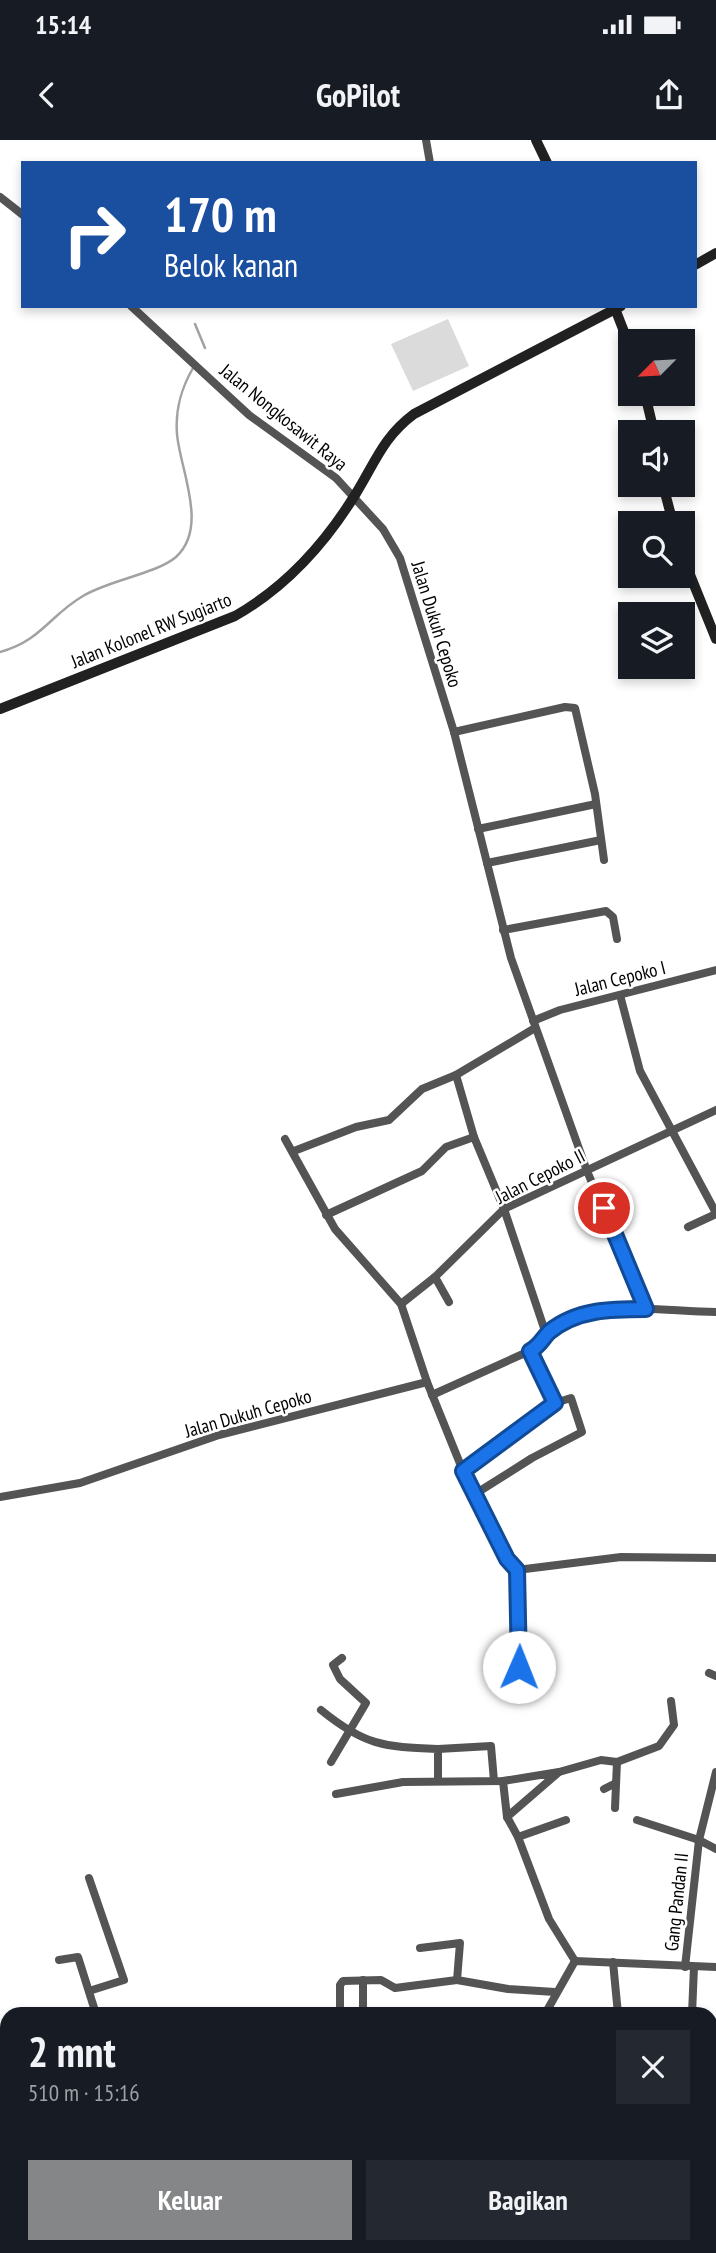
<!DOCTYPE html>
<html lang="id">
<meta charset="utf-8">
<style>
:root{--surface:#171b24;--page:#242831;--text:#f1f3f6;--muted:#9ea1a6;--accent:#858687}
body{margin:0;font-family:"PT Sans Narrow",sans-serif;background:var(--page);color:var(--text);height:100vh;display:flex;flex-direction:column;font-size:26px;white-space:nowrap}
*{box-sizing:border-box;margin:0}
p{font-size:23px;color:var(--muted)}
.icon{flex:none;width:38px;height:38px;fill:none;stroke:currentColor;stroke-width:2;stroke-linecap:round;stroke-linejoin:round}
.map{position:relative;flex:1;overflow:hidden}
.drawer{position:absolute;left:0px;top:1867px;width:718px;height:247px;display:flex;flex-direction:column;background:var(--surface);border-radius:21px 21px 0 0;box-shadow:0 4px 10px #0003}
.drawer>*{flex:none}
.banner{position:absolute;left:21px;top:21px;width:676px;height:147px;border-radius:0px;box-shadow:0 4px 10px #0003;background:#1a4fa0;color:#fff;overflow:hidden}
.needle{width:46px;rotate:246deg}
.fabs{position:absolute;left:618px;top:189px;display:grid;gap:14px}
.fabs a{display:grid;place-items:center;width:77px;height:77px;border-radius:0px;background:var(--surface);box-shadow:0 4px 10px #0003;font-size:35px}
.pin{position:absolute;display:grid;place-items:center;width:60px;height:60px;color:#fff;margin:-30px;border:4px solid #fff;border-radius:50%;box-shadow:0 2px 7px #0007}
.me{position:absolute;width:77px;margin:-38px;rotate:1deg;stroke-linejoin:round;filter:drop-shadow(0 0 5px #0008)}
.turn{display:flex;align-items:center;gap:24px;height:147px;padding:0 28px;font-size:32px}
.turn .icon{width:91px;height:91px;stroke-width:2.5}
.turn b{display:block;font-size:49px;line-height:60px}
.round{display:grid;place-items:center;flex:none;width:74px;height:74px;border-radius:0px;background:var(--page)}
.head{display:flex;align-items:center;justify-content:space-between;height:119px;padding:0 28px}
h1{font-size:42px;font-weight:600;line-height:52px}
.cta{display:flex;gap:14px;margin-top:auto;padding:14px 28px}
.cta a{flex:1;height:80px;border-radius:0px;background:var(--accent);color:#fff;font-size:28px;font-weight:600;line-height:80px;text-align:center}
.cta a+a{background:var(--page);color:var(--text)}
.status{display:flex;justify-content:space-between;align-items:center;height:49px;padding:0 35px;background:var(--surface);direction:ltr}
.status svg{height:19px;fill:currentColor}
header{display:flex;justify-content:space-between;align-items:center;height:91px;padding:0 28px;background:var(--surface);font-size:32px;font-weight:600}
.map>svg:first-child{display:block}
.green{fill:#dbdbdb}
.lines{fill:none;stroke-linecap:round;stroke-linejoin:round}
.stream{stroke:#a2a2a2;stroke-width:2.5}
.street{stroke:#545454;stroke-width:8}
.secondary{stroke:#212121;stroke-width:10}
.route-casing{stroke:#114b97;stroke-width:18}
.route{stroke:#1a73e8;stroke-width:12}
.labels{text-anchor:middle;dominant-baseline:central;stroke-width:5;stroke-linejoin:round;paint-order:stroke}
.street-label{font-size:19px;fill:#000;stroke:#fff}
</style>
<div class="status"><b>15:14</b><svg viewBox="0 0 49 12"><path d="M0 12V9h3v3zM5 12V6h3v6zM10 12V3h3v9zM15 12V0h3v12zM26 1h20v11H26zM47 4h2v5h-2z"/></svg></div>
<header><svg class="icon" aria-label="back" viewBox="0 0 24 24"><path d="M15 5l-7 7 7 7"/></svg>GoPilot<svg class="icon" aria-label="share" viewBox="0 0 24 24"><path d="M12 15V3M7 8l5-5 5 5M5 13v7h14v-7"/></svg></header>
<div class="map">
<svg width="716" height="2113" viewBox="0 0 716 2113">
<rect width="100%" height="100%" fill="#fff"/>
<g class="green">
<polygon points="448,179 469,226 413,251 391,204"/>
<polygon points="329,2107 418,2107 419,2113 330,2113"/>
<polygon points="456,2107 616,2107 616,2113 457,2113"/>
</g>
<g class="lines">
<g class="stream">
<polyline points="195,184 205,208"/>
<path d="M 0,512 C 41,501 50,475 83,456 C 109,440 156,434 176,417 C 209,387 180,330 177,294 C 175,269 181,249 193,228"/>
</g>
<g class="street">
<polyline points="426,0 430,23"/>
<polyline points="0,57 23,75"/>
<polyline points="131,166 249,275 336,338 383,389 400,418 454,592 511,818 587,1031 646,1169"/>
<polyline points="454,592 565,567 575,568 595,654 604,720"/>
<polyline points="478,689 596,664"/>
<polyline points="487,723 601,700"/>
<polyline points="503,790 606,771 613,777 617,799"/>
<polyline points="620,855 640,931 716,1073"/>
<polyline points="533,881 560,870 716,830"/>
<polyline points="456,935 474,997 504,1069 546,1194"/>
<polyline points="285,999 335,1089 401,1164 427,1242 463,1331 512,1427 517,1430 621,1417 716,1418"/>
<polyline points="294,1011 356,987 389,980 422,949 456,935 535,888"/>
<polyline points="326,1075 422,1031 446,1007 474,997"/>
<polyline points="688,1087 716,1074"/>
<polyline points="435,1137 449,1162"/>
<polyline points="401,1164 435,1137 504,1069 716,970"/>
<path d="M 546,1194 C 603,1157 653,1171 716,1172"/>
<polyline points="530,1211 555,1263"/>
<polyline points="432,1255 534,1209 543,1203 546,1194"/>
<polyline points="463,1331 555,1263 571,1258 582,1292 532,1318 475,1354"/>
<polyline points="0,1357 80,1343 219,1295 427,1242"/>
<polyline points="709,1533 716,1536"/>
<polyline points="507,1557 519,1546 517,1430"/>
<path d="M 321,1570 C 364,1605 383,1607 438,1609 L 438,1641"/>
<polyline points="438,1609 491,1606 494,1641"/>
<polyline points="331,1622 366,1563 340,1539 333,1525 342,1518"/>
<polyline points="559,1632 601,1620 617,1622 659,1606 674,1585 671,1561"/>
<polyline points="503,1641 507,1677"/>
<polyline points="604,1649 616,1643"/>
<polyline points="336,1654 403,1642 503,1641 559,1632 507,1677 518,1697"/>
<polyline points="615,1668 617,1622"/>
<polyline points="566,1680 518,1697 549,1779 575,1821"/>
<polyline points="637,1680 699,1700 716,1709"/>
<polyline points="89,1738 124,1840 89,1851"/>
<polyline points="420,1808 460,1803 457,1840 508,1849 555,1852"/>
<polyline points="59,1820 78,1817 96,1874"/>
<polyline points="613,1822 618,1874"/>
<polyline points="685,1827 699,1700 716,1632"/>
<polyline points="340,1874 340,1845 343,1841 381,1840 395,1848 457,1840"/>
<polyline points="363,1874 363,1840"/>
<polyline points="545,1874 575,1821 716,1827"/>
<polyline points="692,1874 694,1827"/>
<polyline points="710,1988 716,1987"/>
<polyline points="114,2107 115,2113"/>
<polyline points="239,2113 258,2107"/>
</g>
<g class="secondary">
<polyline points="536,0 547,23"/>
<polyline points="695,125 716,113"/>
<polyline points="614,166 630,207"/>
<polyline points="645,254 654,292"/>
<polyline points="663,345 673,383"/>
<polyline points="682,415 716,499"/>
<path d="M 0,569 L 235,476 C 286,447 324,405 355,355 C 375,323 383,297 414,274 L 621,166"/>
</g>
</g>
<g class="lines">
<g class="route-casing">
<path id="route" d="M 519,1527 L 517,1430 L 507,1419 L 463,1331 L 555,1263 L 530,1211 C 540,1206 542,1199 549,1192 C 577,1169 612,1169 646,1169 L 604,1068"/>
</g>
<use href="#route" class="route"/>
</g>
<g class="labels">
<g class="street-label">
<text transform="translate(284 277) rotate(39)">Jalan Nongkosawit Raya</text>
<text transform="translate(437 484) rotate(73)">Jalan Dukuh Cepoko</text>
<text transform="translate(151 490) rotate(-22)">Jalan Kolonel RW Sugiarto</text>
<text transform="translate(620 838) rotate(-14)">Jalan Cepoko I</text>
<text transform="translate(540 1036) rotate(-27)">Jalan Cepoko II</text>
<text transform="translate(248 1273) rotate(-16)">Jalan Dukuh Cepoko</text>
<text transform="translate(676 1762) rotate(-84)">Gang Pandan II</text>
</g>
</g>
</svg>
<div class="fabs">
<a><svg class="needle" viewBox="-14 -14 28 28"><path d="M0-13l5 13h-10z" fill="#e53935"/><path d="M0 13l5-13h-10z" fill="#9ea1a6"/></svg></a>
<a><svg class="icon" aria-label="sound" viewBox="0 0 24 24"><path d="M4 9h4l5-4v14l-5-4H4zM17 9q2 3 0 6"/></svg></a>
<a><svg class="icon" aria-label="search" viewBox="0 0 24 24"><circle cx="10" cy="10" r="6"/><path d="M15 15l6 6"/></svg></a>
<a><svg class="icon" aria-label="layers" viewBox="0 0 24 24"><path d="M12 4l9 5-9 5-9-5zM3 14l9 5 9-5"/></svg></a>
</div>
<div class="pin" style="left:604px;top:1068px;background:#d93025"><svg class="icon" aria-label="arrive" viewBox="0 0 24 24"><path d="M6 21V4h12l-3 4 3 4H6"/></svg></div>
<svg class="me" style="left:519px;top:1527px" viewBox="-20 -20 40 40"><circle r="19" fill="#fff"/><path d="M0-13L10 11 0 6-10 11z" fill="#1a73e8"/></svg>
<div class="banner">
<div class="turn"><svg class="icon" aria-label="right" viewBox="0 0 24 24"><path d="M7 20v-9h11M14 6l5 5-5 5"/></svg><div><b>170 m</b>Belok kanan</div></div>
</div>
<section class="drawer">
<div class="head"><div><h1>2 mnt</h1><p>510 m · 15:16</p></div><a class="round"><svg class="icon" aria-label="close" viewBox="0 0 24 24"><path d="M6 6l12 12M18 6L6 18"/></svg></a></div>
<div class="cta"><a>Keluar</a><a>Bagikan</a></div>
</section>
</div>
